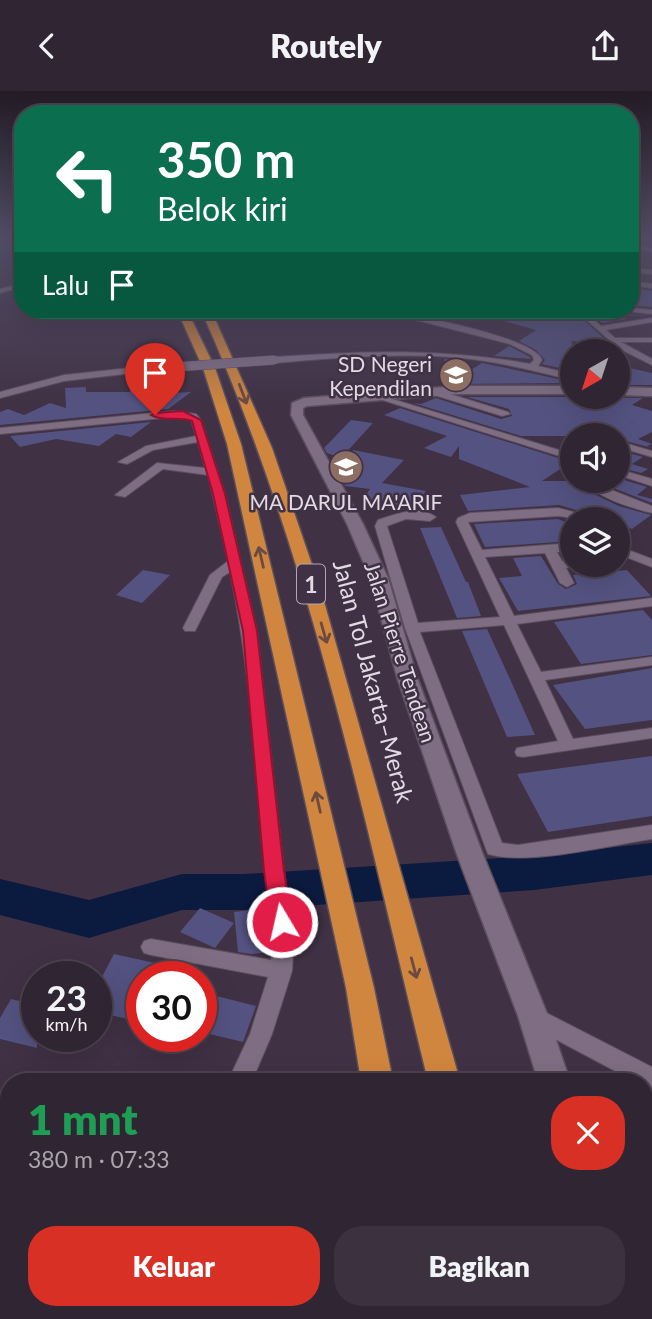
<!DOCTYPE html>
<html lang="id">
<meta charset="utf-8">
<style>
:root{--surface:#302533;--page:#3c313f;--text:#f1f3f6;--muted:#a8a5ac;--line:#4b424e;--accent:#d93025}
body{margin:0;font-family:Lato,sans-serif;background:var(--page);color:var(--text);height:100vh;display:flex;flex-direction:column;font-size:26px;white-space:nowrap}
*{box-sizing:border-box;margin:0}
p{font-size:23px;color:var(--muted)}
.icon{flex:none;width:38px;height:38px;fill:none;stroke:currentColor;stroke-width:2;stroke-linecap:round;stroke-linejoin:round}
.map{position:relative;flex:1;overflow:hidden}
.sheet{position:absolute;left:0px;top:982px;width:653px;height:247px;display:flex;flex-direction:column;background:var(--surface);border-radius:28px 28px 0 0;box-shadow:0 7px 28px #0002,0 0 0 2px var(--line)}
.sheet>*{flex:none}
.top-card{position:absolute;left:14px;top:14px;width:625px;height:214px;border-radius:28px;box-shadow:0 7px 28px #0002,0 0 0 2px var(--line);background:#0b6e4f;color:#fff;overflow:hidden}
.needle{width:46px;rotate:219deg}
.fabs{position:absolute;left:560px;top:248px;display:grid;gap:14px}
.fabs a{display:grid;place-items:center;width:70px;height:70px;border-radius:50%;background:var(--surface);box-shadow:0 7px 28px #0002,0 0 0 2px var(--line);font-size:35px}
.speed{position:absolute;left:21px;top:870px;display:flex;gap:14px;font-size:35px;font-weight:700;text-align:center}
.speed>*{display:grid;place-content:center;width:91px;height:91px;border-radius:50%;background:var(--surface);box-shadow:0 7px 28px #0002,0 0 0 2px var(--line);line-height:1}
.speed small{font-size:18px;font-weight:400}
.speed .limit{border:10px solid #d22;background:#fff;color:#111}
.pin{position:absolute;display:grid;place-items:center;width:60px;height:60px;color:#fff;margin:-72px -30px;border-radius:50% 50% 50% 0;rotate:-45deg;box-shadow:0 0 7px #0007}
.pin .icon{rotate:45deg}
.me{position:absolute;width:77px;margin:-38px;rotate:351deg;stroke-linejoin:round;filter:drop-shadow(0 0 5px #0008)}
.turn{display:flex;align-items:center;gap:24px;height:147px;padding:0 28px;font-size:32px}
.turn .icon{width:91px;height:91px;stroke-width:2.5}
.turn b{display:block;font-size:49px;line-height:60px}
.then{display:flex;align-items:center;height:66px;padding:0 28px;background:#0003;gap:14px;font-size:26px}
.round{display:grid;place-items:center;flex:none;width:74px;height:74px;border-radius:28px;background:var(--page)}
.headline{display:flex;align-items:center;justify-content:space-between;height:119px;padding:0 28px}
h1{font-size:42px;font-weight:800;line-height:52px;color:#1e9e55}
.primary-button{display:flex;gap:14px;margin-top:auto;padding:14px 28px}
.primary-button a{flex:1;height:80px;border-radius:28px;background:var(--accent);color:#fff;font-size:28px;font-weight:800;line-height:80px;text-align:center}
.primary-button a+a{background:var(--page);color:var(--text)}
header{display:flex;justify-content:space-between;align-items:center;height:91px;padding:0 28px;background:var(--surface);font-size:32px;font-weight:800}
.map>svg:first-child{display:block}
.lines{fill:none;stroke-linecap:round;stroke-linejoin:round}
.river{fill:#0b1a3f;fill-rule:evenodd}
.building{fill:#545280}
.street-casing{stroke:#5b4e5e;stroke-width:2}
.secondary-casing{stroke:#5b4e5e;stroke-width:3}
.highway-casing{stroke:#5b4e5e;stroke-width:3}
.street{fill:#7f6e83;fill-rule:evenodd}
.secondary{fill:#7f6e83;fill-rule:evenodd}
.highway{fill:#d0863e;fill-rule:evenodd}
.street-bridge-casing{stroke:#5b4e5e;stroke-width:10;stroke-linecap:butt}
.street-bridge{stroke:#7f6e83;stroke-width:9}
.oneway{stroke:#6b4a42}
.route{fill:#e11d48;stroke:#92132f;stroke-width:2}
.labels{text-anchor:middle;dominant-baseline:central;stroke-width:5;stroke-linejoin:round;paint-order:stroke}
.far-poi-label{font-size:21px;fill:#e3dae5;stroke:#403144;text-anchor:end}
.far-street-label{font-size:21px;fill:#e3dae5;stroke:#403144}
.shield{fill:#403144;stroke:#b2a7b5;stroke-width:2}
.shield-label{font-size:23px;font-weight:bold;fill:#e3dae5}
.street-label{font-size:24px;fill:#e3dae5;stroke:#403144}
</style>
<header><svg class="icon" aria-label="back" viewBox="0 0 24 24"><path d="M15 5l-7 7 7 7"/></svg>Routely<svg class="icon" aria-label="share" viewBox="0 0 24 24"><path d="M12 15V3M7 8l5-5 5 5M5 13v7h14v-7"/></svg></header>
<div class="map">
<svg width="652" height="1228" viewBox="0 0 652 1228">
<rect width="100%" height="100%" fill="#403144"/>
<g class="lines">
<polygon class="river" points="652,752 652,784 534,799 244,819 182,819 89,847 0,824 0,788 89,809 182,783 244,783 534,765"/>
</g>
<g class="building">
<polygon points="630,197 652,200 652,216 630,214"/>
<polygon points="542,219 573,219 608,251 595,253 572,250 572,280 542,273 545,269 536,259 519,250 536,239 493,227"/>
<polygon points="587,219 612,219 615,222 647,225 622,224 626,228 602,232"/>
<polygon points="509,255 530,266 531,268 494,265"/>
<polygon points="444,268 461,270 466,282 482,272 530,282 572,291 572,292 451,293 442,273 446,273"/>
<polygon points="630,277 652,282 652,294 618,294 618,284"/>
<polygon points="152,292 153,303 191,301 168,318 0,334 0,321 8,318 24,324 50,312 66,317 65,297 86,296 86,301 130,301 130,293"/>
<polygon points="467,306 572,306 572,312 581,306 643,307 632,314 652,320 652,341 638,348 652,353 647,355 652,357 618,348 618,341 612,345 598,345 583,337 576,338 576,345 521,345 413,312 421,313 436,307 501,328 512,325 509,318"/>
<polygon points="400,317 571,371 542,390 593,390 588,397 596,404 619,415 651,424 632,438 618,433 618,429 586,429 576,419 559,414 468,420 460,404 530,396 459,368 459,355 451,366 424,357 447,345 384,324"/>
<polygon points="351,329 373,332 341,367 327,362 324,357"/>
<polygon points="151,331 131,346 116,343 99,355 56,348 20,356 10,345"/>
<polygon points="353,359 404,369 382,392 426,400 413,417 362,409 370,398 345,395 341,387 344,382 337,381 335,376"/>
<polygon points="618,359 643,366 632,373 648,378 641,382 618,376"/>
<polygon points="618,387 647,396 637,404 652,408 652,412 608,395 610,390 618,390"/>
<polygon points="558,428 572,434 572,450 485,456 474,433"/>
<polygon points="441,436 466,491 468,491 481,525 457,527 420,437"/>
<polygon points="541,465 558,493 566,498 577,493 573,484 627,479 651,505 518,520 499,487 522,485 513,467"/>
<polygon points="143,479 170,484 142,512 116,504"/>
<polygon points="643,519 652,529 652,564 581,573 554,531"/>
<polygon points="487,538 510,588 535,644 507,646 462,540"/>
<polygon points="652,577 652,629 585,638 553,594"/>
<polygon points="652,665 652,725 548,741 517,683"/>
<polygon points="200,817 234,832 215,857 180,841"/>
<polygon points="267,817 269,861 251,863 238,861 234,821"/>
<polygon points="114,863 187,879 187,886 142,886 142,931 96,921 96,897"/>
<polygon points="201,901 256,915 243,951 201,941"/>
<polygon points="11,908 37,914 37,957 0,948 0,927"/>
</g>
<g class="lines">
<g class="street-casing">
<g id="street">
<polygon points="630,152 652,157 652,161 630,156"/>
<polygon points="630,177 652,179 652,183 630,181"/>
<polygon points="630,190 652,193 652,197 630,194"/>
<polygon points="23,192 23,196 0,202 0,198"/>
<polygon points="630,217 652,219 652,223 615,219"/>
<path d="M 377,219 L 389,219 C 416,225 534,246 542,269 L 538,275 L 572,283 L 572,289 C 535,280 500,271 462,267 C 399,261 336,267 274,272 L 270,269 L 274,266 C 361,260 444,257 530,273 L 534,269 L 532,264 L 510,253 Z"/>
<polygon points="474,219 507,219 493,223"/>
<polygon points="575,219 583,219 601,235 652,227 652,231 606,239 615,247 652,247 652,251 621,251 652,268 652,274 622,259 584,261 599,254 615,254"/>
<polygon points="148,275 151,276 151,280 64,290 0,307 0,301 64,284"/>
<polygon points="434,298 508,321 510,323 502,325 431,303 431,299"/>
<polygon points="376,303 572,363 572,369 376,307"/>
<path d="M 174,320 L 196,323 L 201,329 L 225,403 L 257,540 L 284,780 L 294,849 L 292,880 L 272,943 L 252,990 L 228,990 L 250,943 L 268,886 L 151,864 L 144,862 L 141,856 L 144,850 L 151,848 L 271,869 C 276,831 265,791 262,752 C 254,661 249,570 230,481 L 222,486 L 195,540 L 185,540 L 183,537 L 210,484 L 228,470 L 208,384 L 163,378 L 125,406 L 115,404 L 157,372 L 205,377 L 198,351 L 153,359 L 127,373 L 118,371 L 146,355 L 196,345 L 191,329 L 174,326 L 0,343 L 0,337 Z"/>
<polygon points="582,339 596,345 578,344 578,340"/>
<polygon points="618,350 652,360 652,366 618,356"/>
<polygon points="618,378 652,388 652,395 618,384"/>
<path d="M 597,390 L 608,390 L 604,396 L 652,415 L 652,422 C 632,417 607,410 591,397 Z"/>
<path d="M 558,417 L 574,421 L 583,429 L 572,429 L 572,431 L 566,426 L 558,425 L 468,431 L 482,459 L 572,452 L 572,460 L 557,461 L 562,470 L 572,469 L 572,474 L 578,474 L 566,477 L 574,492 L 567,496 L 560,492 L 545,462 L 485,466 L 514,525 L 652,507 L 652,515 L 517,533 L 541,581 L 652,566 L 652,574 L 545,589 L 573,648 L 652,637 L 652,647 L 523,666 L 517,665 L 515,661 L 517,657 L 558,650 L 504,534 L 420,541 L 502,752 L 518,754 L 652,734 L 652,748 C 610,754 527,775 488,763 L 486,758 L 405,537 L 375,435 L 378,429 C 396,423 419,414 436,426 L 430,430 L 406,428 L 387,435 L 418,532 L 500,526 L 456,431 L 458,427 L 470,422 Z"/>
<polygon points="618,455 652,468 652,476 618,463"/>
<polygon points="533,915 652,976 652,999 644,996 644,990 634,990 525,932 522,925 525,918"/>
<polygon points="121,1220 150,1220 147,1228 118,1228"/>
</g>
</g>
<g class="secondary-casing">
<g id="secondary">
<polygon points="457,295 572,295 572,303 457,303 307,315 303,317 303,324 363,433 388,487 417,586 482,761 548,925 570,990 538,990 518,925 456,761 397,586 370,487 347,433 291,324 292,312 304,307"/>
<polygon points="618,296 652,297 652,305 618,304"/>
<polygon points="644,1205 648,1207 652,1215 652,1228 619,1228 616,1220 644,1220"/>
</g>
</g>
<g class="highway-casing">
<g id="highway">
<polygon points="177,219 187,219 215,277 241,353 374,897 393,990 361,990 346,897 227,353 203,277"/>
<path d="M 201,219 L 211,219 L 272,357 L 321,500 L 460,990 L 428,990 C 365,733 310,460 201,219 Z"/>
<polygon points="400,1220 438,1220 439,1228 401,1228"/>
<polygon points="484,1220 522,1220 524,1228 486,1228"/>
</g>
</g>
<use href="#street" class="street"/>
<use href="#secondary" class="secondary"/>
<use href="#highway" class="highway"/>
<g class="street-bridge-casing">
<polyline id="street-bridge" points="148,278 274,269"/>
</g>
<use href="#street-bridge" class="street-bridge"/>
</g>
<defs><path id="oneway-shaft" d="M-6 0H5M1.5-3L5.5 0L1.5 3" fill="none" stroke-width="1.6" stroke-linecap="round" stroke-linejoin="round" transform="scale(1.75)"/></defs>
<g class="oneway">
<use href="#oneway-shaft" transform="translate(243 303) rotate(69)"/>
<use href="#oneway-shaft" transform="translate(261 466) rotate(-103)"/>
<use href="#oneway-shaft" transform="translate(324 542) rotate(74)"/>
<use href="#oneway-shaft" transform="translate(318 711) rotate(-103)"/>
<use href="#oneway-shaft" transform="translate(414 877) rotate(75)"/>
</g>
<linearGradient id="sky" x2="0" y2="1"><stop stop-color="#231b25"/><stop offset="0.46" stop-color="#534e67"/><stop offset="1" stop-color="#534e67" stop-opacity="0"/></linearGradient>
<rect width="652" height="318" fill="url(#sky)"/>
<path class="route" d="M 183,320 L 201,329 L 225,403 L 257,540 L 284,780 L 292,831 L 289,837 L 282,839 L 274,837 L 271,831 L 264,780 L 243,540 L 213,403 L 192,330 C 178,325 162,331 151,324 L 155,322 Z"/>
<defs>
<g id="school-disc" transform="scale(1.75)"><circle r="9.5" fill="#8d6e63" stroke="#403144"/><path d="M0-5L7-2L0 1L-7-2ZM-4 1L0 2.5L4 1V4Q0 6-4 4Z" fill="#fff"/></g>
</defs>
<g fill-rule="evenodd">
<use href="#school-disc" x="456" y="284"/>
<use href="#school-disc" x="346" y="376"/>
</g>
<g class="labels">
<g class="far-poi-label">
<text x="432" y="272">SD Negeri<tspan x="432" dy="24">Kependilan</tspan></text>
<text x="346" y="410" text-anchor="middle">MA DARUL MA'ARIF</text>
</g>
<g class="far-street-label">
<text transform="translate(401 561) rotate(72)">Jalan Pierre Tendean</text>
</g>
<rect class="shield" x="297" y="473.5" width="28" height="39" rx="5"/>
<g class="shield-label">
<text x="311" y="493">1</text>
</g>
<g class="street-label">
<text transform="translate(374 590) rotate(75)">Jalan Tol Jakarta–Merak</text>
</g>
</g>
</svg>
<div class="fabs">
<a><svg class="needle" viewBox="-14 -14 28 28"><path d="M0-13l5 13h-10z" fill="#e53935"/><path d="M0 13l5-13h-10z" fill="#a8a5ac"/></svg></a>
<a><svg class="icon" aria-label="sound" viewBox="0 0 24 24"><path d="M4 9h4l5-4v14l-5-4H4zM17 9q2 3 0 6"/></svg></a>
<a><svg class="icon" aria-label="layers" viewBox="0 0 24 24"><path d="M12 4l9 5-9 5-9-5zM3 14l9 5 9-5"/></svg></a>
</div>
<div class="speed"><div>23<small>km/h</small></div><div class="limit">30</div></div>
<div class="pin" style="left:155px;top:324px;background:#d93025"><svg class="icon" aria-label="arrive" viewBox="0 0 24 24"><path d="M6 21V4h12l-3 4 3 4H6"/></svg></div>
<svg class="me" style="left:282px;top:831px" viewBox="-20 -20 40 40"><circle r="17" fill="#e11d48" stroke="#fff" stroke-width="3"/><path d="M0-11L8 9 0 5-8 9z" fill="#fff"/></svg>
<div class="top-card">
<div class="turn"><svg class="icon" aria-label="left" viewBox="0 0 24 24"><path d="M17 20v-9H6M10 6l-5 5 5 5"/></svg><div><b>350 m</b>Belok kiri</div></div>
<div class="then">Lalu<svg class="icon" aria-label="arrive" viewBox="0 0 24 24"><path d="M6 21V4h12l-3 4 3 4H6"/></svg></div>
</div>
<section class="sheet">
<div class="headline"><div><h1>1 mnt</h1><p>380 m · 07:33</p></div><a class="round" style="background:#d93025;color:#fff"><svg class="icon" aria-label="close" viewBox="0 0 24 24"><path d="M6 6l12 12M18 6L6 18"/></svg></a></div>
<div class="primary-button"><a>Keluar</a><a>Bagikan</a></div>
</section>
</div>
